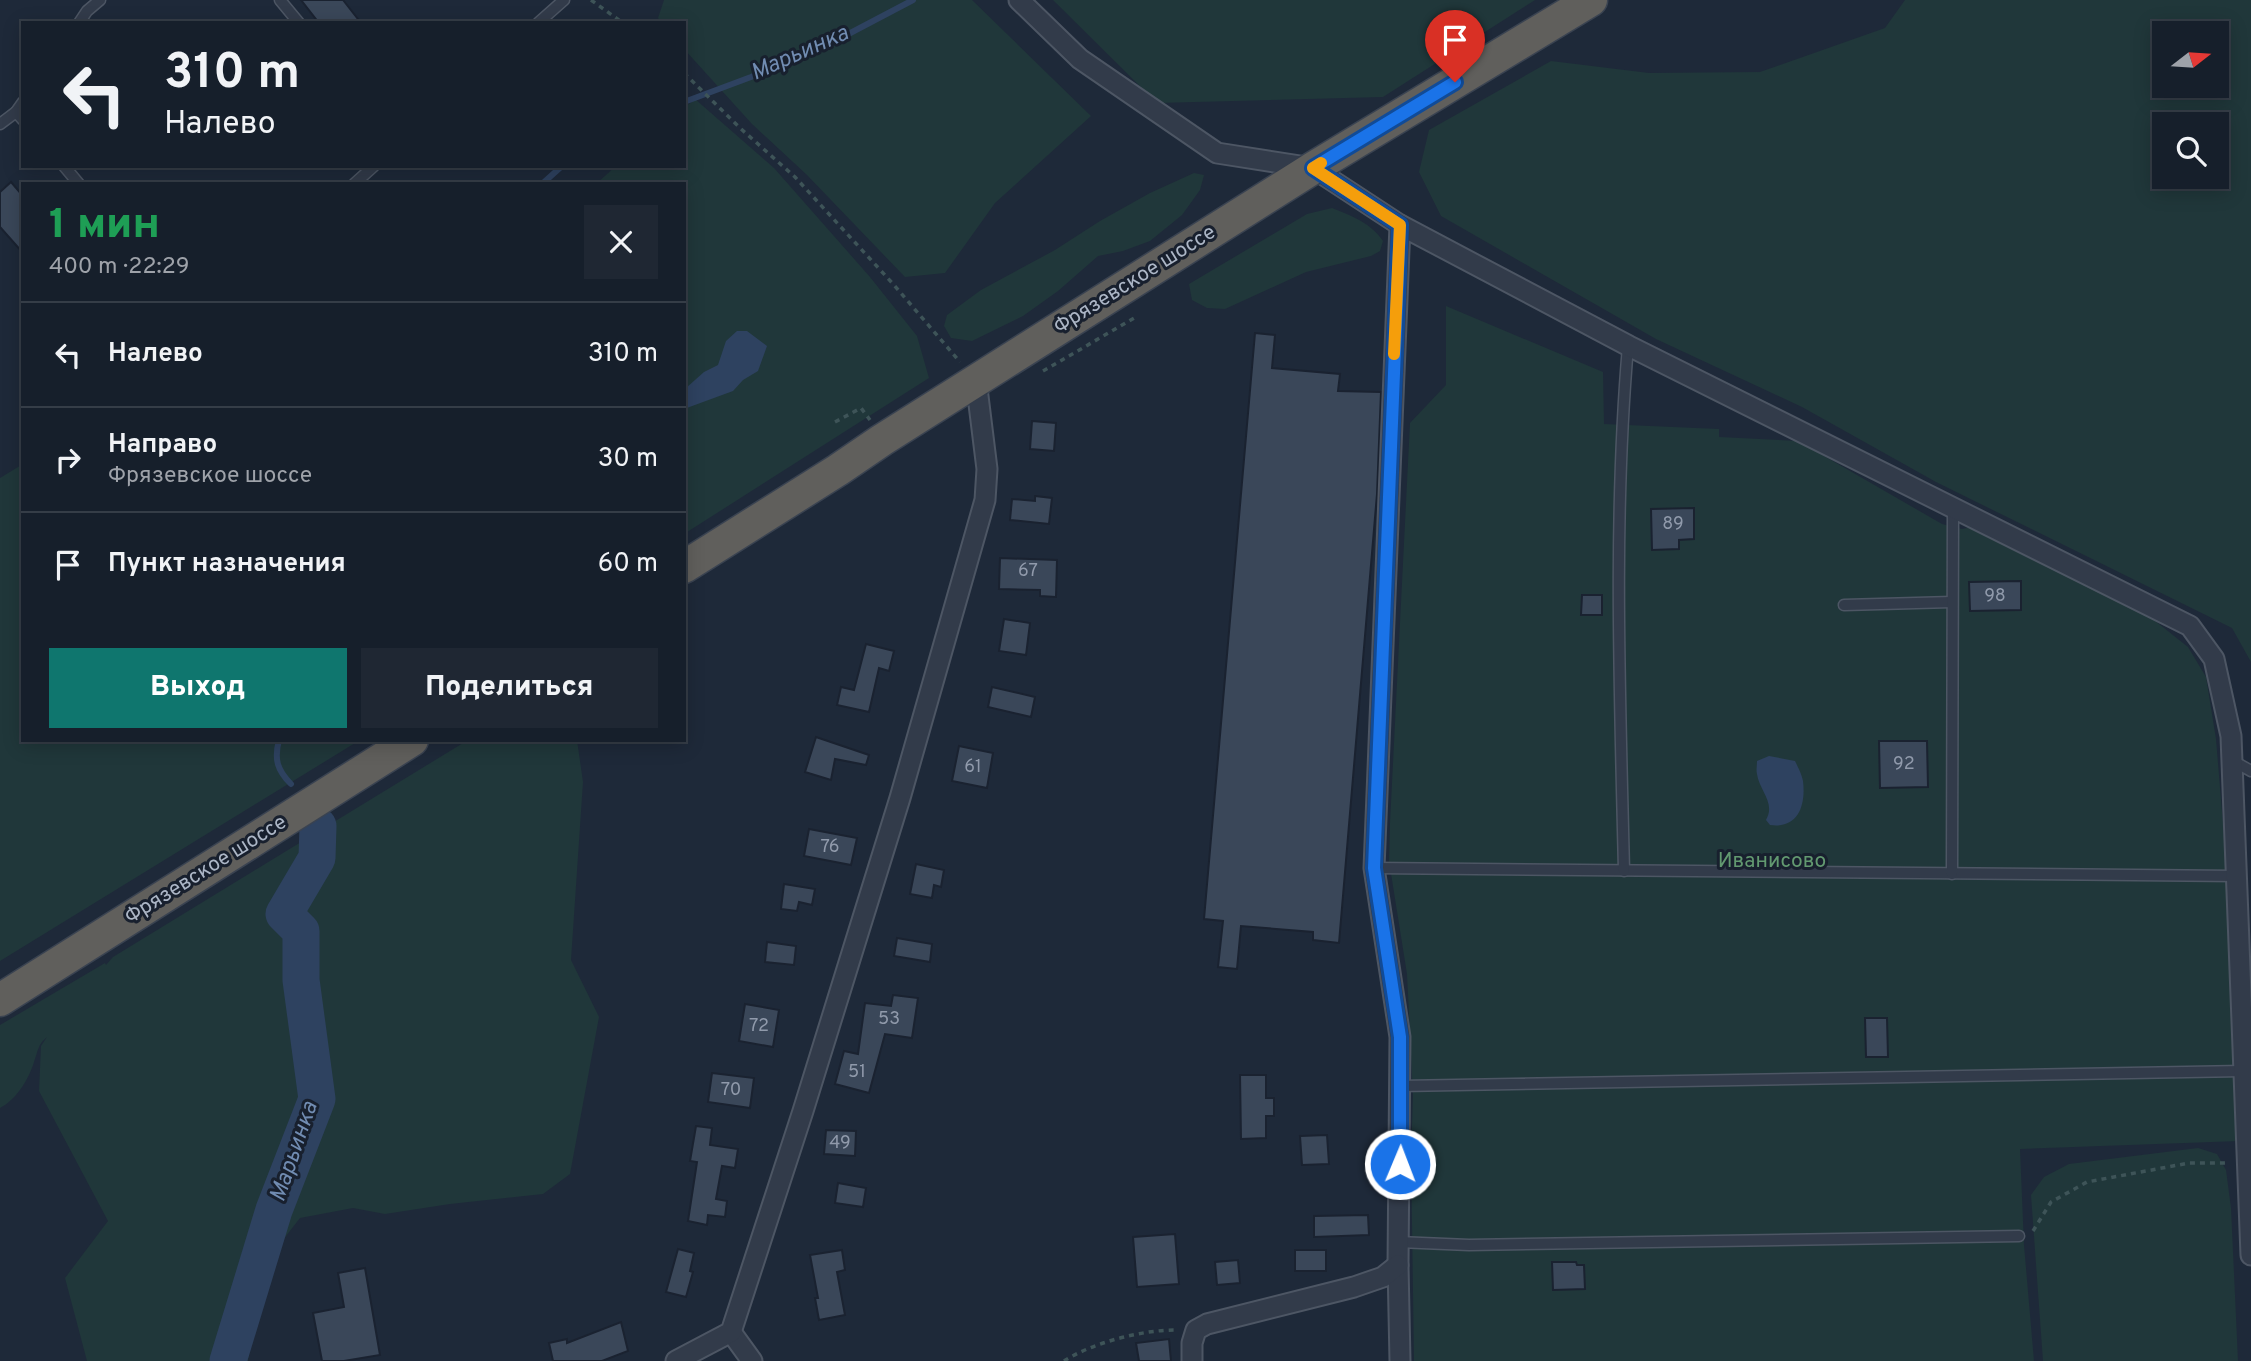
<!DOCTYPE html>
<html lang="ru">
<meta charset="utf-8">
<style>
:root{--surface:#161f2b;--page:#1f2733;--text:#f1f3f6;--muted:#9ea2a9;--line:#353d47;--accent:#0f766e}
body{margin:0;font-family:Overpass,sans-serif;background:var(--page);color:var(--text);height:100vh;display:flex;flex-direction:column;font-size:26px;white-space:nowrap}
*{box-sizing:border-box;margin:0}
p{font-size:23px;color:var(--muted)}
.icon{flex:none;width:38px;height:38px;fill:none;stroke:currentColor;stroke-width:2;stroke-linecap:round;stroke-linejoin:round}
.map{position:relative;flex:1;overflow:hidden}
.sheet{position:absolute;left:21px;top:182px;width:665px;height:560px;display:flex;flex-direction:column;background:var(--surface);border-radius:0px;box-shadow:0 4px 18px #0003,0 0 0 2px var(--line)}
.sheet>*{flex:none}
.guide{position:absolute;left:21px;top:21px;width:665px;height:147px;border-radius:0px;box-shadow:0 4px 18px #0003,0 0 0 2px var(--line);background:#161f2b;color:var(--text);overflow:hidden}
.needle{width:46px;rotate:73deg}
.buttons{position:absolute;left:2152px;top:21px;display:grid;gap:14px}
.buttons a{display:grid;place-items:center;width:77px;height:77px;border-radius:0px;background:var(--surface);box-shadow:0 4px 18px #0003,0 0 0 2px var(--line);font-size:35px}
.pin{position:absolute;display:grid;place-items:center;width:60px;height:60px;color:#fff;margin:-72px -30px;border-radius:50% 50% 50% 0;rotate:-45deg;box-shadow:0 0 7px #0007}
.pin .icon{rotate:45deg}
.me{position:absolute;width:77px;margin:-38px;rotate:1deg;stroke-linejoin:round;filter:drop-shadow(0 0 5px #0008)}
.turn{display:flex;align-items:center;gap:24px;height:147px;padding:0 28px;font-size:32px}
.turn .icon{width:91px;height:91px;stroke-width:2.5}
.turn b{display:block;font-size:49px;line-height:60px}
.round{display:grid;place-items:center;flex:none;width:74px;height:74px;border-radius:0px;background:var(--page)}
.head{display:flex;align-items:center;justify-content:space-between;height:119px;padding:0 28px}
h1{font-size:42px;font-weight:800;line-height:52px;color:#1e9e55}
.action{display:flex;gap:14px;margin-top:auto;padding:14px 28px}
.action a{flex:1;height:80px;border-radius:0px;background:var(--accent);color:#fff;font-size:28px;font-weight:800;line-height:80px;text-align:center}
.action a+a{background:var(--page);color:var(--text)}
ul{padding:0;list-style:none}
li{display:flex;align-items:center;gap:21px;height:105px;padding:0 28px;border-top:2px solid var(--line)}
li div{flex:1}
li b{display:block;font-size:26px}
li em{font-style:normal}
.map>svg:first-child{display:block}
.green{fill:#20373a;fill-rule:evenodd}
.water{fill:#2e4260}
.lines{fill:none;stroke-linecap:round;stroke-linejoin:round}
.stream{stroke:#2e4260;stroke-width:6}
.river{stroke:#2e4260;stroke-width:37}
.building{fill:#3a4759;stroke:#1a2230;stroke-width:2}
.service-casing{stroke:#4d5664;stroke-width:13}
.minor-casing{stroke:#4d5664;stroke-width:23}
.trunk-casing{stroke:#3a4351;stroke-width:35}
.path{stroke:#3e5458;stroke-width:3.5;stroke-dasharray:5 5;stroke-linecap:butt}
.service{stroke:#323b4a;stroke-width:10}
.minor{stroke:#323b4a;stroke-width:19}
.trunk{stroke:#605f5c;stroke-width:32}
.route-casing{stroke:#114b97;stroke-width:18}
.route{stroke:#1a73e8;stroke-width:12}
.slow{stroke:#f59e0b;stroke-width:12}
.labels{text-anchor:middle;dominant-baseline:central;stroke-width:6;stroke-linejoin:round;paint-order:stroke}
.number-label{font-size:18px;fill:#909aab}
.street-label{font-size:21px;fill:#acb6c6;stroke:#18202e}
.park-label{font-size:21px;fill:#629970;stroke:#18202e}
.water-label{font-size:23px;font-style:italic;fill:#718cb2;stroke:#18202e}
</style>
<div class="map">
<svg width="2251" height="1361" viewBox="0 0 2251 1361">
<rect width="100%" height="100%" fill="#1e2939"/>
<g class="green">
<polygon points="664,0 972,0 1091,116 995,203 945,273 905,277 807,175 752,124 684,49 684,23 662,23 658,18"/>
<polygon points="1053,0 1535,0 1383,97 1157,103"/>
<path d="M 1905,0 L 2251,0 L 2251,662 L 2232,628 L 1936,482 L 1802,407 L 1656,339 L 1441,216 L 1419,172 L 1429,130 L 1551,61 L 1649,73 L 1760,72 L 1885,28 ZM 2165,33 L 2217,33 L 2217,86 L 2165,86 ZM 2217,124 L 2217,177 L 2165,177 L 2165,124 Z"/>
<polygon points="695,99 774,168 870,277 917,336 929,378 684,534 684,184 596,184 616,166 684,166 684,108"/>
<polygon points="1194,173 1204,175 1200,190 1182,215 1150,241 1123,251 1098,256 1058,291 1023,316 972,341 951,338 944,326 947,315 981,290 1055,250 1100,221 1150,193"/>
<path d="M 1332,208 C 1352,216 1371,223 1383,241 L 1380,251 L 1371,256 L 1306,272 L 1225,309 L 1207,308 L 1192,300 L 1189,284 L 1307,214 Z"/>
<polygon points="1446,306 1603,372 1604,424 1719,429 1719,437 1798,441 1942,524 1962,529 1972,527 2140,609 2188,647 2206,677 2216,739 2226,860 2240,1141 2020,1149 2024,1245 2034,1361 1414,1361 1411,1156 1413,1095 1407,974 1389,861 1390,823 1410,423 1446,385"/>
<polygon points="23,464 23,740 360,740 0,961 0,478"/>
<path d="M 468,740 L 577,740 L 583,782 L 571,960 L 599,1017 L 570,1174 L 543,1194 L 450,1204 L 385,1214 L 353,1208 L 300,1218 L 259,1271 L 248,1361 L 87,1361 L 65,1278 L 108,1221 L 39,1091 L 41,1046 L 47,1037 C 38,1044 38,1051 34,1062 C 29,1079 16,1100 0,1108 L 0,1025 L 105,963 L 106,965 L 113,957 Z"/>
<polygon points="2198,1148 2217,1154 2226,1170 2231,1208 2238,1361 2043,1361 2031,1195 2044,1177 2069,1164"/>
</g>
<g class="water">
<polygon points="737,331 747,331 767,346 758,371 743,380 733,391 684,409 684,391 686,388 704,372 718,365 726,341"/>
<path d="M 1769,756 L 1795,761 C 1798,767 1802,775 1803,781 C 1806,806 1798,829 1770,825 L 1766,820 C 1776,803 1759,790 1757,774 C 1756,770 1757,766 1757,761 Z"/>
</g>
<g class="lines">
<g class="stream">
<polyline points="684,102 751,77 818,50 913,0"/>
<polyline points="542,184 562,166"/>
<path d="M 279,740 C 274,759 277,770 291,784"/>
</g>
<polyline class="river" points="228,1361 274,1210 317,1099 301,980 301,931 284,914 317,858 318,826"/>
</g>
<g class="building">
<polygon points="301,0 343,0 361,23 319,23"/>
<polygon points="11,182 23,196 23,253 0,227 0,192"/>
<polygon points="1255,333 1275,335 1272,368 1340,374 1338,391 1381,392 1377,494 1339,943 1313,940 1313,932 1241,926 1237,969 1218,967 1223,921 1204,919"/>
<polygon points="1032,421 1056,423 1054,451 1030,449"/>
<polygon points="1035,496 1052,498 1049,524 1010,520 1012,499 1035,501"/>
<polygon points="1694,508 1694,539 1679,540 1679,549 1652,550 1651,509"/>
<polygon points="1000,558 1057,560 1056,597 1040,596 1040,590 999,589"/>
<polygon points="2021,581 2021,610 1970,611 1969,582"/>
<polygon points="1582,595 1602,595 1602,615 1581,615"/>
<polygon points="1004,619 1030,623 1026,655 999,651"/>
<polygon points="866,644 894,651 889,671 879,668 869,712 837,705 841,687 854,690"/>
<polygon points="992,687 1035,697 1031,717 988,707"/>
<polygon points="816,737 869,755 866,765 835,759 831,780 805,772"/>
<polygon points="1879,741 1927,741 1928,787 1880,788"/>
<polygon points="959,746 993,753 987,788 952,781"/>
<polygon points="809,829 857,838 851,865 804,856"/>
<polygon points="916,864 944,870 941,887 934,885 932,898 910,894"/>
<polygon points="784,884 815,889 812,905 799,902 797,911 781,909"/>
<polygon points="897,938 932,944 930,962 894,956"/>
<polygon points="767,942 796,946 794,965 765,962"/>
<polygon points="893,995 918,998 912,1038 885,1034 869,1093 835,1084 844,1051 858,1054 865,1003 891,1006"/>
<polygon points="745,1004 779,1010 773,1047 739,1041"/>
<polygon points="1865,1018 1887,1018 1888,1057 1866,1057"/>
<polygon points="712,1073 754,1078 750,1108 708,1102"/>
<polygon points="1240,1075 1266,1075 1266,1098 1274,1098 1274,1116 1266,1116 1266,1138 1241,1139"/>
<polygon points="696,1126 712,1128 710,1145 738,1149 735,1168 722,1166 716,1199 727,1201 725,1217 708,1215 707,1225 688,1221 697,1162 690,1161"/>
<polygon points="826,1130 856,1131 855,1156 824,1154"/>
<polygon points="1327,1135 1329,1164 1302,1165 1300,1136"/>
<polygon points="838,1183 866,1188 863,1207 835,1203"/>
<polygon points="1368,1215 1369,1235 1314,1237 1314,1216"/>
<polygon points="1175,1234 1179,1284 1137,1287 1133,1237"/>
<polygon points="678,1249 694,1253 690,1271 693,1272 686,1297 666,1292"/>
<polygon points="842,1250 845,1270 837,1272 845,1315 819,1320 815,1298 818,1298 810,1255"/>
<rect x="1295" y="1250" width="31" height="21"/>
<polygon points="1238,1260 1240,1283 1217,1285 1215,1262"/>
<polygon points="1552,1262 1576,1262 1577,1265 1584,1265 1585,1289 1553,1290"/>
<polygon points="365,1268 380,1355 344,1361 322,1361 313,1313 344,1307 338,1273"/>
<polygon points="621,1322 628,1351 602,1361 553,1361 549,1343 567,1339 567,1343"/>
<polygon points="1169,1339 1171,1361 1139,1361 1136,1343"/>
</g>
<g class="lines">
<g class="service-casing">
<g id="service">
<polyline points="280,0 299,23"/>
<polyline points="79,23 87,11 100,0"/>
<polyline points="538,23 564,0"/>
<polyline points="16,112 23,102"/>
<polyline points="0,124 16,112 23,120"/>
<polyline points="64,166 79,184"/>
<polyline points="354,184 374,166"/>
<polyline points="1844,605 1952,602"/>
<polyline points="2233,761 2251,771"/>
<polyline points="1374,868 2237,876"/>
<path d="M 1624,871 C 1620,696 1613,521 1628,346"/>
<polyline points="1952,874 1953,508"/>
<polyline points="1401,1086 2243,1071"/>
<polyline points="1398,1242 1469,1245 2019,1236"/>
</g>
</g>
<g class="minor-casing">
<g id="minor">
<polyline points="1019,0 1080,59 1217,153 1313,168 1400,225 1629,346 2190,626 2214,659 2231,736 2251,1255"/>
<polyline points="1400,225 1374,868 1400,1037 1398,1265 1400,1361"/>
<polyline points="731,1332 752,1361"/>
<polyline points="676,1361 731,1332 803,1111 900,798 985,500 987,469 976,380"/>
<polyline points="1192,1361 1192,1343 1196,1330 1207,1324 1354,1287 1383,1277 1398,1265"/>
</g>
</g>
<g class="trunk-casing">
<g id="trunk">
<polyline points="684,567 838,470 882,440 1313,168 1591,0"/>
<polyline points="0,1000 412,740"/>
</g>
</g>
<g class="path">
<polyline points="591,0 623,23"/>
<polyline points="684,73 740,128 795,177 894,285 960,362"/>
<polyline points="1043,371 1136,317"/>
<polyline points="835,422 861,408 870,420"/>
<polyline points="2033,1231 2051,1202 2087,1182 2189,1163 2229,1163"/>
<path d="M 1064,1361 C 1092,1343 1141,1330 1175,1330"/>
</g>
<use href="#service" class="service"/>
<use href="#minor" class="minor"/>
<use href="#trunk" class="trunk"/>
</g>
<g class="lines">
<g class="route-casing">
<polyline id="route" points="1400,1164 1400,1037 1374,868 1400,225 1313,168 1455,82"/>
</g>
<use href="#route" class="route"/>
<polyline class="slow" points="1321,163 1313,168 1400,225 1394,354"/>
</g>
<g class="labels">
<g class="number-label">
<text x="1673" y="524">89</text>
<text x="1028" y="571">67</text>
<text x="1995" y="596">98</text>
<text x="1904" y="764">92</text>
<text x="973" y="767">61</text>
<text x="830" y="847">76</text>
<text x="889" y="1019">53</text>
<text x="759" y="1026">72</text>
<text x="857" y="1072">51</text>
<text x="731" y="1090">70</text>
<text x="840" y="1143">49</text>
</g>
<g class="street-label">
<text transform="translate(1135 280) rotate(-32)">Фрязевское шоссе</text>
<text transform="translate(206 870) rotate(-32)">Фрязевское шоссе</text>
</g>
<g class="park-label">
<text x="1772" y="861">Иванисово</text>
</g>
<g class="water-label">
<text transform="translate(800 54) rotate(-24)">Марьинка</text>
<text transform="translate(295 1152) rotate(-71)">Марьинка</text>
</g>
</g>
</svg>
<div class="buttons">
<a><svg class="needle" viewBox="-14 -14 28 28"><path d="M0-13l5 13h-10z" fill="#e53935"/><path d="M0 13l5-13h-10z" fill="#9ea2a9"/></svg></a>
<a><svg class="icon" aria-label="search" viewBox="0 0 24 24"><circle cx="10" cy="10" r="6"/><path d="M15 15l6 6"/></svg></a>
</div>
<div class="pin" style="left:1455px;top:82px;background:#d93025"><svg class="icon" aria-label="arrive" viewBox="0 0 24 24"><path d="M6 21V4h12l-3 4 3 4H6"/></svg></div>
<svg class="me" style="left:1400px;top:1164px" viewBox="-20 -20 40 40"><circle r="17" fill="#1a73e8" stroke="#fff" stroke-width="3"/><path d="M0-11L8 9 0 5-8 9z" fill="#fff"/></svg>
<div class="guide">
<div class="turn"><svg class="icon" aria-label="left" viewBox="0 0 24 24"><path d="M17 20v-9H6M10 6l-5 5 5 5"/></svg><div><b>310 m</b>Налево</div></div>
</div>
<section class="sheet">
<div class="head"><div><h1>1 мин</h1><p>400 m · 22:29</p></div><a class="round"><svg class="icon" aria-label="close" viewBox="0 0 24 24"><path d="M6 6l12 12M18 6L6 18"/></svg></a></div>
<ul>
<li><svg class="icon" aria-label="left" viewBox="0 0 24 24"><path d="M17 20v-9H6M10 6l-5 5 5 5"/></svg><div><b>Налево</b></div><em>310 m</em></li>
<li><svg class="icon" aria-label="right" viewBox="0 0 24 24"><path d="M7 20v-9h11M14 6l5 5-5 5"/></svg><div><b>Направо</b><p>Фрязевское шоссе</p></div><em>30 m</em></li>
<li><svg class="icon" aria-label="arrive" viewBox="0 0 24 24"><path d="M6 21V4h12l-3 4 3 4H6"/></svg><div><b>Пункт назначения</b></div><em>60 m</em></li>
</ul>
<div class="action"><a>Выход</a><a>Поделиться</a></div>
</section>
</div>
